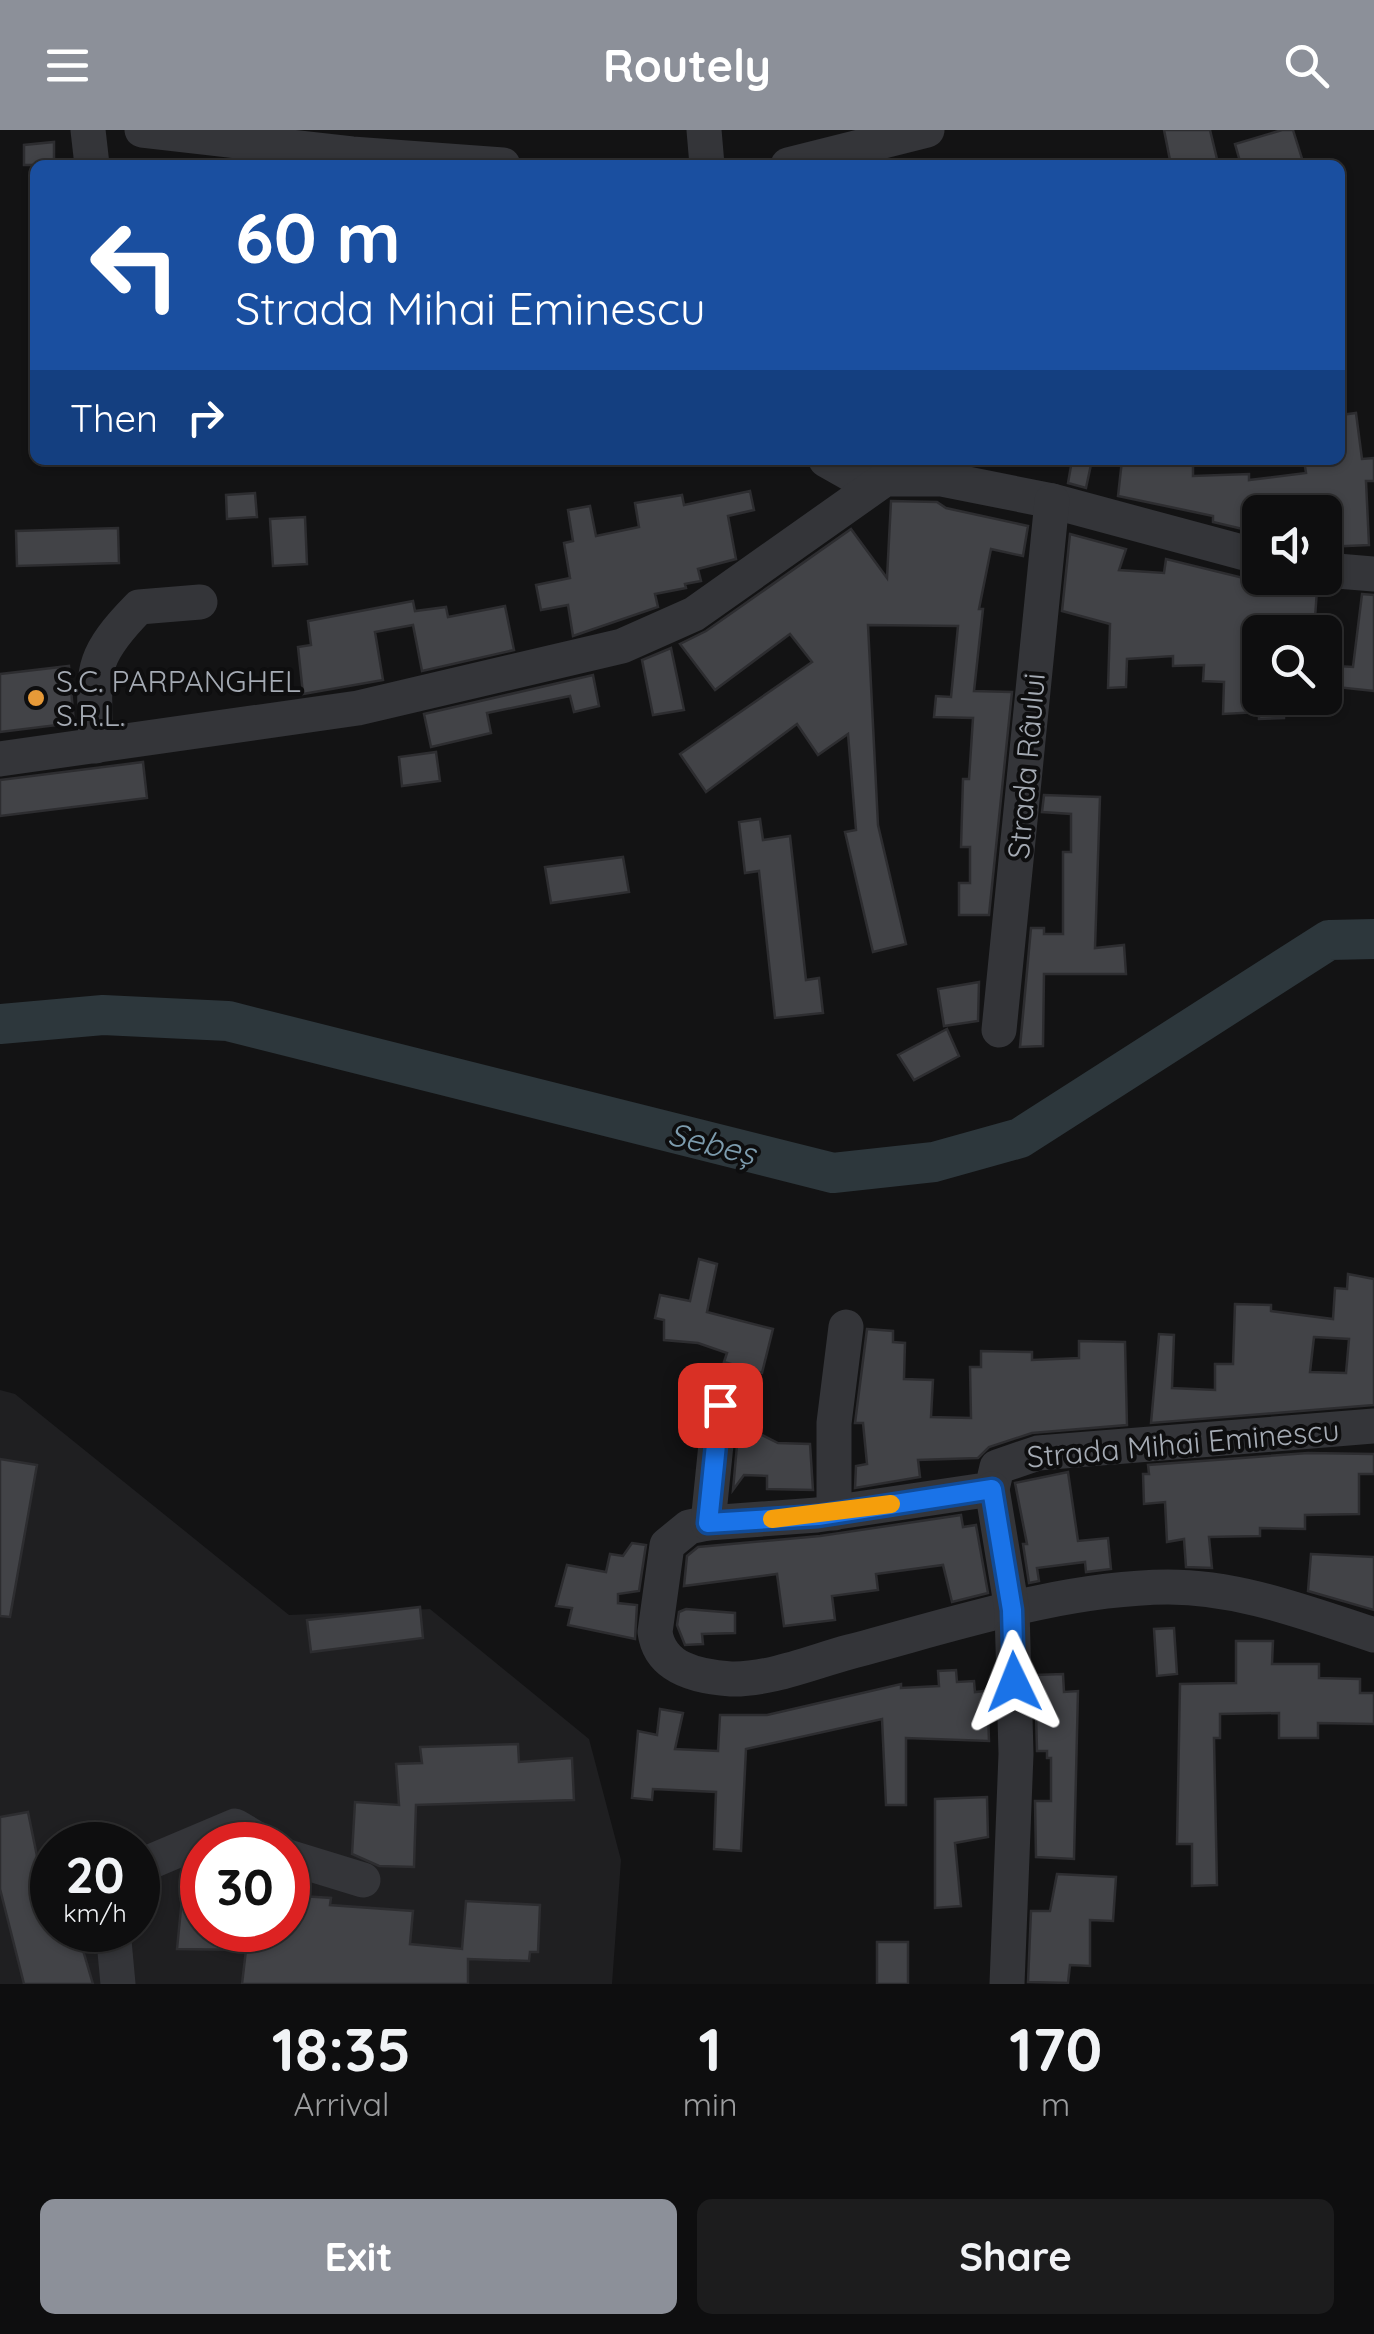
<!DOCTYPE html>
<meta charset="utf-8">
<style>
:root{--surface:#0e0e0f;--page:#1c1c1d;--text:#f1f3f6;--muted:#9b9c9e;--line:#2e2e2f;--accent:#8c9099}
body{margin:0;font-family:Quicksand,sans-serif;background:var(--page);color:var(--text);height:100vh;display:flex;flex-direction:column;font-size:38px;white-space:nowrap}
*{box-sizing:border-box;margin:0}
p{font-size:32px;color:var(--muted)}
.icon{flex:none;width:55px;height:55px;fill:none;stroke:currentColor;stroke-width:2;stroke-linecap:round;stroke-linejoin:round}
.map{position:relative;height:1854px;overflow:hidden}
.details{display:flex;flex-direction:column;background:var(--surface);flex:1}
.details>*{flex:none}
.top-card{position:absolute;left:30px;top:30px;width:1315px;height:305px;border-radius:15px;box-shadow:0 2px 8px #0004,0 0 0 2px var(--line);background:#1a4fa0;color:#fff;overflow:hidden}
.controls{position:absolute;left:1242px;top:365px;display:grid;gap:20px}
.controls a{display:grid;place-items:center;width:100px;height:100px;border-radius:15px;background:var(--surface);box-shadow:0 2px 8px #0004,0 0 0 2px var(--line);font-size:50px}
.speed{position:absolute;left:30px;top:1692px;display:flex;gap:20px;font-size:50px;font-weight:700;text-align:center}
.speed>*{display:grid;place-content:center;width:130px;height:130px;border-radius:50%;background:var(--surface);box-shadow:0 2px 8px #0004,0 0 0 2px var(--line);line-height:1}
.speed small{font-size:25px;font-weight:400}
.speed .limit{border:15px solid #d22;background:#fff;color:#111}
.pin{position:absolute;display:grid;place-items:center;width:85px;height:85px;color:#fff;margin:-42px;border-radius:20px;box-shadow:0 5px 15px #0006}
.me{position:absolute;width:110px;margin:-55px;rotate:358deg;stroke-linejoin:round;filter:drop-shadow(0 0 8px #0008)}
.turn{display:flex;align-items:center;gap:35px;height:210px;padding:0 40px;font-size:45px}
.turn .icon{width:130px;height:130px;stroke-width:2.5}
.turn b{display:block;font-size:70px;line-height:85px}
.then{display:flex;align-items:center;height:95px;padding:0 40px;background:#0003;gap:20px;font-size:38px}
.eta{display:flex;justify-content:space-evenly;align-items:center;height:170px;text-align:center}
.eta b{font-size:60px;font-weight:800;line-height:70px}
.primary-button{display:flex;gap:20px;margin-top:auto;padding:20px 40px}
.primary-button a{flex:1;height:115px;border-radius:15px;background:var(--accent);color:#fff;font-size:40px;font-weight:800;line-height:115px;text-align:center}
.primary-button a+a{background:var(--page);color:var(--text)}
header{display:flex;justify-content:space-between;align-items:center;height:130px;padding:0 40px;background:var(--accent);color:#fff;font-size:45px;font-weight:800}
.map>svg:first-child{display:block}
.built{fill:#1f1f21;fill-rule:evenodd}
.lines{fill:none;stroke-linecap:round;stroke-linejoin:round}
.river{stroke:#2d373c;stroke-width:40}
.building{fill:#424347;stroke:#2d2d30;stroke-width:2.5;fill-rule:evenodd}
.minor{stroke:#343539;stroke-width:35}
.route-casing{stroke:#114b97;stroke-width:25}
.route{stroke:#1a73e8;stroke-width:18}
.slow{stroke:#f59e0b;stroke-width:18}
.poi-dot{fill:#e79a38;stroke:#0e0e0f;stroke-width:4}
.labels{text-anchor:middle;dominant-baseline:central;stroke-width:8;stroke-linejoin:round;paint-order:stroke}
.poi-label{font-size:30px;fill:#a5abb4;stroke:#0e0e0f;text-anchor:start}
.street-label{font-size:30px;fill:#a5abb4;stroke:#0e0e0f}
.water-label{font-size:32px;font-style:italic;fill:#7d9cae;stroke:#0e0e0f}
</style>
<header><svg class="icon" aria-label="menu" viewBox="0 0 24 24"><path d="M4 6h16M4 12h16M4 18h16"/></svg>Routely<svg class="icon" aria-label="search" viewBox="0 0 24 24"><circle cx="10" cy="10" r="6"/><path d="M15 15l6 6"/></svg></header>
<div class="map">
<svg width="1374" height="1854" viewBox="0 0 1374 1854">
<rect width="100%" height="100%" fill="#131314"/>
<path class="built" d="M 0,1260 L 15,1264 L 289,1485 L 430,1479 L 589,1609 L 621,1730 L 612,1854 L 0,1854 ZM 52,1715 L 138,1715 L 138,1800 L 52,1800 ZM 202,1715 L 288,1715 L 288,1800 L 202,1800 Z"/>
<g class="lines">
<polyline class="river" points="0,894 103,885 228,891 833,1043 934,1032 1020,1008 1329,810 1374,809"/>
</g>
<g class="building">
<polygon points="1164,0 1210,0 1217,29 1171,35"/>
<polygon points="1282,0 1293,0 1304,35 1241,35 1235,14"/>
<polygon points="54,12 54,35 24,35 24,15"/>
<polygon points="1356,283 1362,329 1374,328 1374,351 1366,351 1369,415 1325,417 1325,382 1255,382 1255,402 1213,392 1213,386 1118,366 1122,330 1193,330 1193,346 1249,344 1249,350 1306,343 1304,330 1340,330 1340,285"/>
<polygon points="1072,330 1092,330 1086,358 1068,353"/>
<polygon points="750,361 754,380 728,386 736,429 698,439 701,451 685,454 686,458 655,464 658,477 573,506 568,475 541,480 536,455 570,448 564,413 573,411 568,380 590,376 596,406 639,397 635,373 682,365 684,375"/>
<polygon points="255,363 257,387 227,389 226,365"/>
<polygon points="891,371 937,372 946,378 1028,396 1023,426 991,419 979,479 983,479 974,561 1012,562 989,785 959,785 959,753 970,753 970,717 961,717 963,649 969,649 973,588 934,587 936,566 951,567 958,496 868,495 878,695 906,814 873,822 845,702 856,700 848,604 818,625 797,594 706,662 680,624 812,532 790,504 715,560 680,514 706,501 851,399 887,448"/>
<polygon points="305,387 307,434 273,436 270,389"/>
<polygon points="118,398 119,433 17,436 16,401"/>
<polygon points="1070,404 1126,419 1119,440 1164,443 1166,429 1280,457 1317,460 1314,502 1260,502 1260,568 1284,568 1284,588 1259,589 1259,582 1223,584 1224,552 1203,551 1204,535 1173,536 1173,526 1127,529 1126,557 1108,558 1110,494 1062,481"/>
<polygon points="1362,464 1374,465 1374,561 1336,557 1337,536 1353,537"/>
<polygon points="413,471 415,481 446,477 448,487 505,476 514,520 422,541 413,495 375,502 383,550 303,564 298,517 311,515 308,491"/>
<polygon points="671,518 684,580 653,585 642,530"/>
<polygon points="69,536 74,593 0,602 0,544"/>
<polygon points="593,545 599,576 574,582 570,566 487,583 491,603 431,617 424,584"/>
<polygon points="436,622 440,651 402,656 399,627"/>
<polygon points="143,632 147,668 0,686 0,650"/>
<polygon points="1044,665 1100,667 1095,818 1124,815 1126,844 1044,844 1043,916 1020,917 1031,798 1044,798 1044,804 1063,804 1063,722 1071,722 1071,684 1042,682"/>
<polygon points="760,689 763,710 790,706 806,850 819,848 823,883 775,888 759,741 745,743 739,692"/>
<polygon points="623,727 629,762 551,773 545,737"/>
<polygon points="979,852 978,891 944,896 938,859"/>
<polygon points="947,899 959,926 914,950 898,925"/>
<polygon points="699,1129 717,1134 707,1182 773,1199 762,1243 724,1232 727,1223 698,1213 664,1210 664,1190 655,1188 660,1165 690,1171"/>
<path d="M 1348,1144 L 1374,1149 L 1374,1275 L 1151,1293 L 1159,1204 L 1174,1205 L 1172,1258 L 1215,1260 L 1215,1234 L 1233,1234 L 1235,1174 L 1271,1175 L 1271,1181 L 1333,1189 L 1335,1158 L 1347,1159 ZM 1314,1207 L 1349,1209 L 1346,1243 L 1310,1242 Z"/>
<polygon points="867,1199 893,1201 893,1212 905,1213 904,1249 933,1250 931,1287 971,1288 970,1237 981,1237 981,1221 1032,1222 1032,1230 1079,1228 1079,1211 1125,1212 1127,1295 1032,1303 989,1317 978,1328 918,1330 920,1347 855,1358 856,1336 867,1334 863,1293 855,1293"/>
<polygon points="746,1297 778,1313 810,1314 813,1360 767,1359 767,1346 744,1345 733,1360 737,1315"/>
<polygon points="1308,1323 1374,1324 1374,1344 1359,1344 1359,1384 1305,1385 1305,1399 1260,1398 1260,1406 1209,1407 1212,1438 1186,1437 1184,1409 1167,1412 1165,1372 1144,1374 1143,1344 1149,1344 1148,1335"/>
<polygon points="0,1329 37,1335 10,1487 0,1486"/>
<polygon points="1068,1342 1078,1411 1108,1408 1111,1439 1086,1442 1085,1432 1037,1438 1039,1451 1029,1453 1023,1414 1027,1414 1015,1353"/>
<polygon points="961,1385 963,1397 976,1395 988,1463 952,1472 943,1435 876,1444 878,1460 832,1466 835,1490 784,1496 777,1444 684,1456 687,1426 698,1417 820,1406"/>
<polygon points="632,1413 646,1415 639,1461 618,1464 618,1473 637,1475 635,1509 568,1495 572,1478 556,1476 567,1435 606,1442 610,1424 623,1426"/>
<polygon points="1311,1424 1374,1427 1374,1480 1308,1461"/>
<polygon points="420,1477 423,1508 311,1522 307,1490"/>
<polygon points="686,1479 735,1483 735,1503 702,1504 703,1514 685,1515 677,1495 679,1482"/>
<polygon points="1174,1498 1177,1544 1157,1546 1154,1499"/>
<polygon points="1236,1511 1273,1511 1272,1534 1319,1534 1319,1548 1360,1549 1360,1563 1374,1563 1374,1594 1318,1593 1318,1608 1279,1608 1279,1583 1220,1584 1220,1608 1214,1608 1217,1755 1192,1756 1192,1714 1177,1714 1180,1554 1236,1553"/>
<polygon points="956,1540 957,1552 974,1551 975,1562 993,1560 994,1581 988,1582 989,1611 906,1608 906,1675 886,1675 882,1589 746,1619 741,1721 714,1719 716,1662 653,1659 652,1670 632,1668 638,1601 657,1605 660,1579 683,1583 675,1619 718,1621 720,1585 767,1585 901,1554 901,1558 939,1556 938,1541"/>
<polygon points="1063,1544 1064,1562 1078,1561 1074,1729 1036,1727 1035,1671 1051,1671 1051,1628 1047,1628 1047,1621 1037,1621 1035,1545"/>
<polygon points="518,1614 519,1632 572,1628 574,1670 416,1675 414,1737 379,1736 352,1724 355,1672 399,1675 396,1634 422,1633 420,1617"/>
<polygon points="987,1667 988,1707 955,1713 961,1776 935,1778 935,1669"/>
<polygon points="28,1682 48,1780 52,1779 52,1800 77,1800 93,1854 24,1854 0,1759 0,1687"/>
<polygon points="1057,1744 1116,1747 1113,1791 1090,1790 1090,1836 1070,1835 1068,1853 1028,1852 1031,1781 1050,1781"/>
<polygon points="183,1758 202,1760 202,1800 288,1800 288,1765 331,1768 330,1775 413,1781 410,1814 462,1819 466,1771 540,1775 538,1822 530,1822 529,1831 468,1829 468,1854 242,1854 246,1820 177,1819"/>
<rect x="877" y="1812" width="31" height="42"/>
</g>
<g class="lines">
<g class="minor">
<polyline points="88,0 92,35"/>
<polyline points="142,0 352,24 503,35"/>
<polyline points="704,0 707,35"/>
<polyline points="788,35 927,0"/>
<polyline points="826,330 872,356"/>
<polyline points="1325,440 1374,444"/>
<path d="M 96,616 C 95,543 85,532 139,477 L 200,472"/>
<polyline points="0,629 358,578 622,516 694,484 885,349 942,349 1052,371 1260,427"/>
<polyline points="999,900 1052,371"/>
<path d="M 1374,1296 L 1038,1323 L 997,1337 L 992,1359 L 817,1385 L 708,1393 L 689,1397 L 667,1415 L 655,1502 C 660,1539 698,1547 731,1549 C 769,1550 812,1532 849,1522 C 952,1495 1060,1458 1168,1457 C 1240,1457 1306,1483 1374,1505"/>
<polyline points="992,1359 1012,1480 1016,1624 1007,1854"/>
<polyline points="834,1383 834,1293 846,1197"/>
<polyline points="708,1393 720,1275"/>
<polyline points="288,1727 363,1750"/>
<polyline points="138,1737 235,1696 267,1715"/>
<polyline points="113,1800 118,1854"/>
</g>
</g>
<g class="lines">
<g class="route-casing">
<polyline id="route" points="720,1275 708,1393 818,1386 992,1359 1012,1480 1014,1552"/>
</g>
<use href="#route" class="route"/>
<polyline class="slow" points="772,1389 891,1374"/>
</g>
<circle class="poi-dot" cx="36" cy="568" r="10"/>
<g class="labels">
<g class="poi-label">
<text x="56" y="551">S.C. PARPANGHEL<tspan x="56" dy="34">S.R.L.</tspan></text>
</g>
<g class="street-label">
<text transform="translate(1026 636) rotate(-85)">Strada Râului</text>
<text transform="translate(1183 1313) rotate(-5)">Strada Mihai Eminescu</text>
</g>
<g class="water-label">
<text transform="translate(712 1013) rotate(14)">Sebeș</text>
</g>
</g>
</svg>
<div class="controls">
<a><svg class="icon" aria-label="sound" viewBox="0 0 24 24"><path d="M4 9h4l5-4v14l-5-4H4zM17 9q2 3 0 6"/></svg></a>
<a><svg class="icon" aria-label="search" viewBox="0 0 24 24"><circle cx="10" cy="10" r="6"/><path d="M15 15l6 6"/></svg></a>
</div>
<div class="speed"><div>20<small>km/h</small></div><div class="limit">30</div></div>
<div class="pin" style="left:720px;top:1275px;background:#d93025"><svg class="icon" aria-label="arrive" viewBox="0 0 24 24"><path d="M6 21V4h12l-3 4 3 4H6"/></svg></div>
<svg class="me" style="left:1014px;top:1552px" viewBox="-20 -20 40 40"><path d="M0-17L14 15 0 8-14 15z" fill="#1a73e8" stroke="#fff" stroke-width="4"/></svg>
<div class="top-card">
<div class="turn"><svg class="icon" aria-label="left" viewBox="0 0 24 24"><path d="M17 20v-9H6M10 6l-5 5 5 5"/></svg><div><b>60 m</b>Strada Mihai Eminescu</div></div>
<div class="then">Then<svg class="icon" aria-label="right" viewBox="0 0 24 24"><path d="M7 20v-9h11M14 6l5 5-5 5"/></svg></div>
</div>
</div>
<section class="details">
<div class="eta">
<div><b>18:35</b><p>Arrival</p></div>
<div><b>1</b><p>min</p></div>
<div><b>170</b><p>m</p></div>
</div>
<div class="primary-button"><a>Exit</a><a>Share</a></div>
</section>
